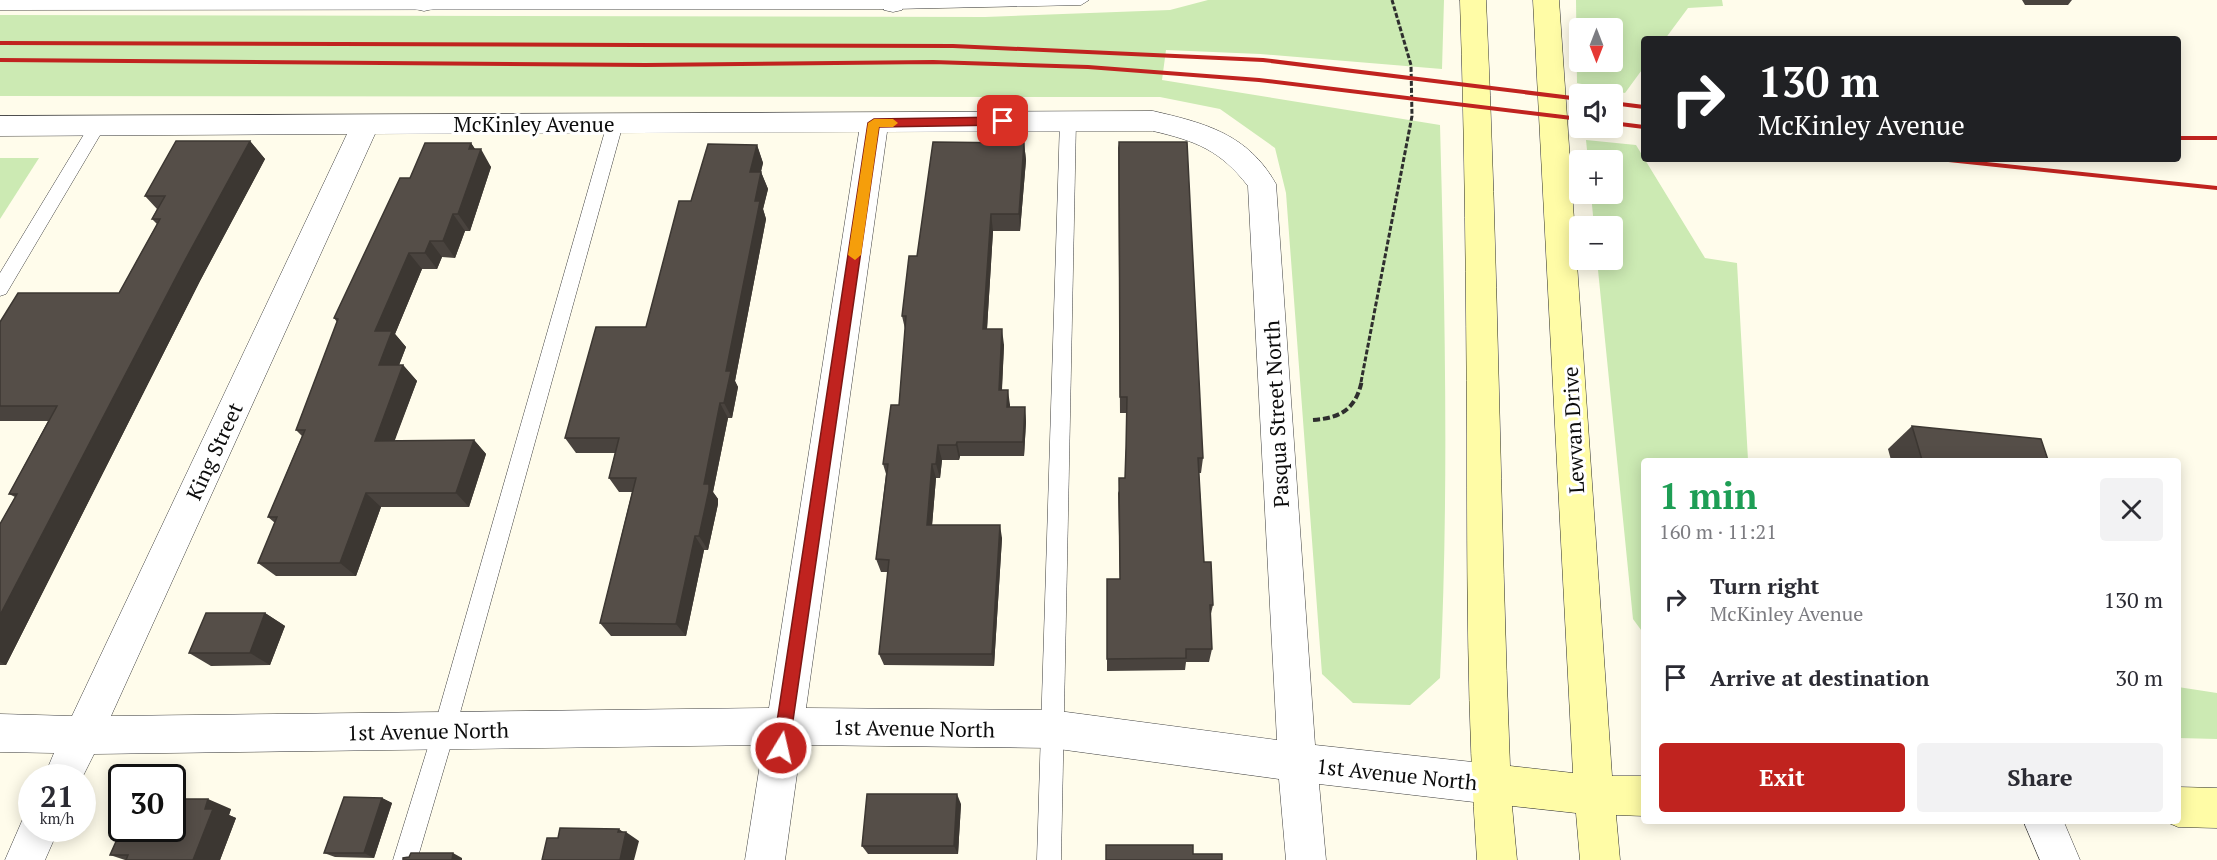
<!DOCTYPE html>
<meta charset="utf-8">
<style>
:root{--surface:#fff;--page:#f2f2f3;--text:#2b2b33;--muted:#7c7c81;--accent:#c0231f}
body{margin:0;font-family:"PT Serif",serif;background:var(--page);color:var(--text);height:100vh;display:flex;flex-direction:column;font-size:22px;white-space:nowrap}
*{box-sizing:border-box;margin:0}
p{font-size:20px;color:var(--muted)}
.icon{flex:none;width:33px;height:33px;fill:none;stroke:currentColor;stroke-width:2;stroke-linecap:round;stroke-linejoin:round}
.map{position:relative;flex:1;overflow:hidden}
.sheet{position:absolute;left:1641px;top:458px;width:540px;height:366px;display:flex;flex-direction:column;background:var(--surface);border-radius:6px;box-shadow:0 3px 15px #0003}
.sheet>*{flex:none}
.banner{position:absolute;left:1641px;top:36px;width:540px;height:126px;border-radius:6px;box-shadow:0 3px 15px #0003;background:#202124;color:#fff;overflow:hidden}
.needle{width:39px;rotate:180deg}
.tools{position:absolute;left:1569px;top:18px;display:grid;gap:12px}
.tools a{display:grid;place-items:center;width:54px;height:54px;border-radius:6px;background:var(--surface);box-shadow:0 3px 15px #0003;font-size:30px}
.speed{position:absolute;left:18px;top:764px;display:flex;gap:12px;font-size:30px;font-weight:700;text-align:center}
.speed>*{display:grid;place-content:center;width:78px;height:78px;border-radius:50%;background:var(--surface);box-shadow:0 3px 15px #0003;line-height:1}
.speed small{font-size:15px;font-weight:400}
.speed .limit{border:3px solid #111;border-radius:9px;background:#fff;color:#111}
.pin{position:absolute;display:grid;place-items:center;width:51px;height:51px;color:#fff;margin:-26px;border-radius:12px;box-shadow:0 3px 9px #0006}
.me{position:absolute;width:66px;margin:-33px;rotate:9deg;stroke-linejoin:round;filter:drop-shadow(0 0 4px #0008)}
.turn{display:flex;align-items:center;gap:21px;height:126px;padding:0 18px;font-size:27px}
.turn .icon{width:78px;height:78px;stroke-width:2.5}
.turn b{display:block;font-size:42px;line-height:51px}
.round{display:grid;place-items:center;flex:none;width:63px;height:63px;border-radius:6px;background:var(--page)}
.summary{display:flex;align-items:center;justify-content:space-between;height:102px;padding:0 18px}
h1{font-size:36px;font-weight:800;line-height:45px;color:#1e9e55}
.button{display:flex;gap:12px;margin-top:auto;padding:12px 18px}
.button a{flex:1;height:69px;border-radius:6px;background:var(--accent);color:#fff;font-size:24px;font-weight:800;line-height:69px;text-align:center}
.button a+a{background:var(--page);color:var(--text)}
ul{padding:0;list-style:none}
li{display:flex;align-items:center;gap:18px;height:78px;padding:0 18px}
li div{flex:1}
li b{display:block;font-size:22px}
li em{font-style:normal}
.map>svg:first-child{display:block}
.green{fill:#cceab3;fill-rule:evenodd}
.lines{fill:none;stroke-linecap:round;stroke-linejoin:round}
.lane-casing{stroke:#3f3f3f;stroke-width:1}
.street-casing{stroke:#3f3f3f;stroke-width:1}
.secondary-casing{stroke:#2e2e2e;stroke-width:1}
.path-far1{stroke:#2e2e2e;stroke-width:3;stroke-dasharray:5 2;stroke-linecap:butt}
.path{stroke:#2e2e2e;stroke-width:4;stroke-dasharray:7 3;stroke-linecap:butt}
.lane{fill:#fff;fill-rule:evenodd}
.street{fill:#fff;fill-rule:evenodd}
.secondary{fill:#fffca6;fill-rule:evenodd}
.rail{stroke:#c0231f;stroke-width:4}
.wall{fill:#49433e}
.shaded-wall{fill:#3c3732}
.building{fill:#554e48;stroke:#3c3732;stroke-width:1.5}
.route{fill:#c0231f;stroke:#7d1714;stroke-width:1.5}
.slow{fill:#f59e0b}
.labels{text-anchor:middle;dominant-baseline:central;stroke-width:6;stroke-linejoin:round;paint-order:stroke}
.street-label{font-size:21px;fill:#0c0c0c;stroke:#fff}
</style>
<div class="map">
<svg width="2217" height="860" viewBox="0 0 2217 860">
<rect width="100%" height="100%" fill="#fffceb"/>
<g class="green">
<path d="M 1208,0 L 1444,0 L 1442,69 L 1260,54 L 1166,50 L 1162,80 L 1440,125 C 1445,309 1449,494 1440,678 L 1410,705 L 1353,703 L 1322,674 L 1286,193 L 1275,148 L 1220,109 L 1160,97 L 0,96 L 0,15 L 985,17 L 1170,10 Z"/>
<path d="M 1576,0 L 1722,0 L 1723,6 L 1688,8 L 1665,39 L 1644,39 L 1644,67 L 1625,93 L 1577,83 ZM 1612,28 L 1612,62 L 1580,62 L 1580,28 Z"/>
<polygon points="1586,140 1636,145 1705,258 1737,263 1748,460 1644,460 1644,634 1633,619 1597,260 1612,260 1612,226 1594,226 1591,194 1612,194 1612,160 1588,160"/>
<polygon points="0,158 39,158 0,219"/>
<polygon points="2178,687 2217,693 2217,739 2178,738"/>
</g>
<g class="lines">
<g class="lane-casing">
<g id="lane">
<polygon points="0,0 1089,0 1081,5 893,9 0,10"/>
<polygon points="1068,114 1074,116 1076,120 1061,860 1037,860 1060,120 1062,116"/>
<polygon points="615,118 621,120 623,124 455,731 417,860 393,860 433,731 607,124 609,120"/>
<polygon points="98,119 104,121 106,125 6,294 0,296 0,273 92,121"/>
</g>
</g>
<g class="street-casing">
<g id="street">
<polygon points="413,0 439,0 433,9 424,11 415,9 411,3"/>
<polygon points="880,0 906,0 902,10 893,12 884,10"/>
<path d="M 1153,111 C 1205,123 1248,134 1276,184 L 1315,745 L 1491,764 L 1505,770 L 1511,784 L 1505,798 L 1491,804 L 1319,784 L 1326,860 L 1286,860 L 1279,779 L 1051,748 L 801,745 L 785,860 L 745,860 L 763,745 L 94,754 L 82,778 L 44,777 L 54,753 L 0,752 L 0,714 L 72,716 L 347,134 L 0,136 L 0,116 ZM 1153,131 C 1196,141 1220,150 1248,186 L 1277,740 L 1051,710 L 806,708 L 887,132 ZM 859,132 L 769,708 L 111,716 L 375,134 Z"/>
<polygon points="32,811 32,828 59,828 45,860 5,860 25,814"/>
<polygon points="2023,820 2063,820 2080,860 2040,860"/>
</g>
</g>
<g class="secondary-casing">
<g id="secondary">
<path d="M 1460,0 L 1486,0 C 1498,255 1500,511 1510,766 L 1573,773 L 1533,0 L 1559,0 L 1612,776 L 1644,776 L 1644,816 L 1616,815 L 1620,860 L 1580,860 L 1576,813 L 1512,806 L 1517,860 L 1477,860 C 1467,718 1467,576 1467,435 C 1466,290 1465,145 1460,0 Z"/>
<polygon points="2178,787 2217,788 2217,828 2178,827 2164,821 2178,820"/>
</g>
</g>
<polyline class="path-far1" points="1361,382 1412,116 1411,65 1392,0"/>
<path class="path" d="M 1313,420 C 1341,418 1356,409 1362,380"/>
<use href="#lane" class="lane"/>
<use href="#street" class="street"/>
<use href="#secondary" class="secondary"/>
<g class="rail">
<polyline points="0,43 953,46 1263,60 1580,99"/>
<polyline points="0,60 646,65 933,62 1088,67 1259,80 1580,119"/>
<polyline points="1612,103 1644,107"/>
<polyline points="1612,123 1644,127"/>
<polyline points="2178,138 2217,138"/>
<polyline points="1939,159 2217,188"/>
</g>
</g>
<g class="wall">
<polygon points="2022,0 2072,0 2068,5 2025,5"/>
<polygon points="250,141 265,159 200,281 6,665 0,665 0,524 15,497 9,494 48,421 0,421 0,322 119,293 157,224 152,219 157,209 145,196"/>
<polygon points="471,143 475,149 491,167 470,231 465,231 455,258 442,257 437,269 422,269 395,334 406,347 399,365 403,365 417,381 394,441 474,440 486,454 469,507 381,507 356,576 276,576 258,563 275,523 268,517 302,436 296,430 337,322 334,318 410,178"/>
<polygon points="1024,143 1026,160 1020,231 993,231 987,329 1004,345 1002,390 1010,405 1010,407 1025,407 1026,422 1024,456 960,456 959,460 942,460 940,478 936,478 932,525 1002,538 994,666 884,665 879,654 888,572 881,572 876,559 886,474 883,464 899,405 905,329 902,316 917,256"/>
<polygon points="1118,144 1203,458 1201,473 1199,473 1204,562 1213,605 1210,618 1212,649 1209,662 1186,662 1185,670 1107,671 1107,579 1120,579 1118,493 1125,478 1127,413 1120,413"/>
<polygon points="757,145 763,163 761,172 768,189 763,209 766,219 735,381 738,387 732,418 728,418 713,492 718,499 718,504 708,550 704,550 686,636 611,636 600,623 632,492 619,492 609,478 615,453 576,453 565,438 646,327 691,201"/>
<polygon points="1912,426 2048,460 1891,460 1888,449"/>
<polygon points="265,613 285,626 270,665 211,666 189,653"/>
<polygon points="382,798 392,803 374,858 335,857 324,853"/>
<polygon points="961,804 958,854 868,854 862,846"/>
<polygon points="231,809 229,815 236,818 220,860 125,860 110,855"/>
</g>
<g class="shaded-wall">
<polygon points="250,141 265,159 200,281 6,665 0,662 0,615 183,264"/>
<polygon points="471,143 479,155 481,149 491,167 470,231 458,214 469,149"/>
<polygon points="1024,143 1026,160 1020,231 1019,214"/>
<polygon points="757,145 763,163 756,189 750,172"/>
<polygon points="761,172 768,189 763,209 766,219 735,381 738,387 732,418 724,403 726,371 755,201"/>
<polygon points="453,214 465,231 455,258 443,241"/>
<polygon points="991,214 993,231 986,345 983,329"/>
<polygon points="430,241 442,257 437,269 425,253"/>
<polygon points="409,253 422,269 395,334 406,347 393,381 379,365 375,331"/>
<polygon points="1002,329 1004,345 1001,405 999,390"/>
<polygon points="403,365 417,381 389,456 375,441"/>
<polygon points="1008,390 1010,405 1009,422 1007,407"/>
<polygon points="720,403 728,418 713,492 718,499 718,504 708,550 699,536 704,484"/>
<polygon points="1025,407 1026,422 1024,456 1023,442"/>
<polygon points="474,440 486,454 469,507 456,493"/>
<polygon points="957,442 960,456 959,460 956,445"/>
<polygon points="938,445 942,460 940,478 936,464"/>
<polygon points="932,464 936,478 931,538 927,525"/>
<polygon points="366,493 381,507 356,576 340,563"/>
<polygon points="1000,525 1002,538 994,666 992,654"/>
<polygon points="695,536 704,550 686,636 676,624"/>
<polygon points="265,613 285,626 270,665 250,653"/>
<polygon points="957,794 961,804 958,854 954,846"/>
<polygon points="382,798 392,803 374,858 364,853"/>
<polygon points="208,799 231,809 229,815 236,818 220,860 193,860 205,809"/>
<polygon points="619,829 626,834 626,832 639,841 634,860 620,860"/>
<polygon points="453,853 462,858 462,860 452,860"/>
</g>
<g class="building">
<polygon points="176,141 250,141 183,264 0,615 0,524 17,494 9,494 57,406 0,406 0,322 18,293 119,293 160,219 152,219 165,196 145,196"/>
<polygon points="933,142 1024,143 1019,214 991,214 983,329 1002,329 999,390 1008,390 1007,407 1025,407 1023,442 957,442 956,445 938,445 936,464 932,464 927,525 1000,525 992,654 879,654 889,560 876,559 888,464 883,464 891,405 899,405 906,316 902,316 909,256 917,256"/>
<polygon points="1119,142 1187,142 1203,458 1198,458 1204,562 1211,562 1213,605 1210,605 1212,649 1186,649 1186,658 1107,659 1107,579 1120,579 1119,478 1125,478 1126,448 1127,397 1120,397"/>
<polygon points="425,143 471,143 469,149 481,149 458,214 453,214 443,241 430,241 425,253 409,253 375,331 392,331 379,365 403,365 375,441 474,440 456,493 366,493 340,563 258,563 277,517 268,517 305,430 296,430 338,319 334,318 400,178 410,178"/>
<polygon points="708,144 757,145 750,172 761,172 755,201 760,201 726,371 731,371 724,403 720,403 704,484 709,484 709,490 699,536 695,536 676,624 600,623 636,478 609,478 619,438 565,438 596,327 646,327 679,201 691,201"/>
<polygon points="1912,426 2041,439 2048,460 1922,460"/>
<polygon points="206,613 265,613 250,653 189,653"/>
<polygon points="867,794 957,794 954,846 862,846"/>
<polygon points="344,797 382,798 364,853 324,853"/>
<polygon points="172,799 208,799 205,809 213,809 193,860 126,860 128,855 110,855 122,828 172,828"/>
<polygon points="560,828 619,829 618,832 626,832 620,860 542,860 547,838 558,838"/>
<polygon points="1106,845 1193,845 1193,854 1222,854 1222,860 1106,860"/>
<polygon points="411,853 453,853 452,860 403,860 403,858 409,857"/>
</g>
<polygon class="route" points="1003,117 1009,121 1003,125 879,127 789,748 787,754 781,756 776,754 773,748 868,123 874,119"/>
<polygon class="slow" points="874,119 893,119 898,123 893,127 879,127 861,255 855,260 848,255 868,123"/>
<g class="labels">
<g class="street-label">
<text x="534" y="124">McKinley Avenue</text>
<text transform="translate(1276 414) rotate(-93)">Pasqua Street North</text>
<text transform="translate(1573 430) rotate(-93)">Lewvan Drive</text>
<text transform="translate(214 451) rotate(-65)">King Street</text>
<text transform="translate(914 728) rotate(1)">1st Avenue North</text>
<text transform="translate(428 731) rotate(-1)">1st Avenue North</text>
<text transform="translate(1397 774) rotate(6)">1st Avenue North</text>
</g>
</g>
</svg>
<div class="tools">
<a><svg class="needle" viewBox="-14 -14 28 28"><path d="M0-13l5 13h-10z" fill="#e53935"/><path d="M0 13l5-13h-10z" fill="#7c7c81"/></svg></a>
<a><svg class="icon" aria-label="sound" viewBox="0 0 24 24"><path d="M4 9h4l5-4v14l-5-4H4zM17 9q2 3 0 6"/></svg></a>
<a>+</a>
<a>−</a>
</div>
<div class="speed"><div>21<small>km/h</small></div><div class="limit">30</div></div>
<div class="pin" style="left:1003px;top:121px;background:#d93025"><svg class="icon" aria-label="arrive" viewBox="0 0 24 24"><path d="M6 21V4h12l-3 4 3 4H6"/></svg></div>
<svg class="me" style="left:781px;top:748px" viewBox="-20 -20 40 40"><circle r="17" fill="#c0231f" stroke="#fff" stroke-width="3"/><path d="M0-11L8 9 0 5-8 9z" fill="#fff"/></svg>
<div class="banner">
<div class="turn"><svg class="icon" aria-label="right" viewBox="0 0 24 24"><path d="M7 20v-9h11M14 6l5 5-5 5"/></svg><div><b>130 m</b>McKinley Avenue</div></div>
</div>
<section class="sheet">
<div class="summary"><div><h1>1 min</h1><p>160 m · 11:21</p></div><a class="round"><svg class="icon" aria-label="close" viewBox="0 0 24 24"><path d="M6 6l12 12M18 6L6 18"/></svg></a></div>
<ul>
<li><svg class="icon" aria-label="right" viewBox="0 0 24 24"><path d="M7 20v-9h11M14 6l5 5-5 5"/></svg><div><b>Turn right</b><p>McKinley Avenue</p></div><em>130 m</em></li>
<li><svg class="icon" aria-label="arrive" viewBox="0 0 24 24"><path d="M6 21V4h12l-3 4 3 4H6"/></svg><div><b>Arrive at destination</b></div><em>30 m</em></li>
</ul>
<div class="button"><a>Exit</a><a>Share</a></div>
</section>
</div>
